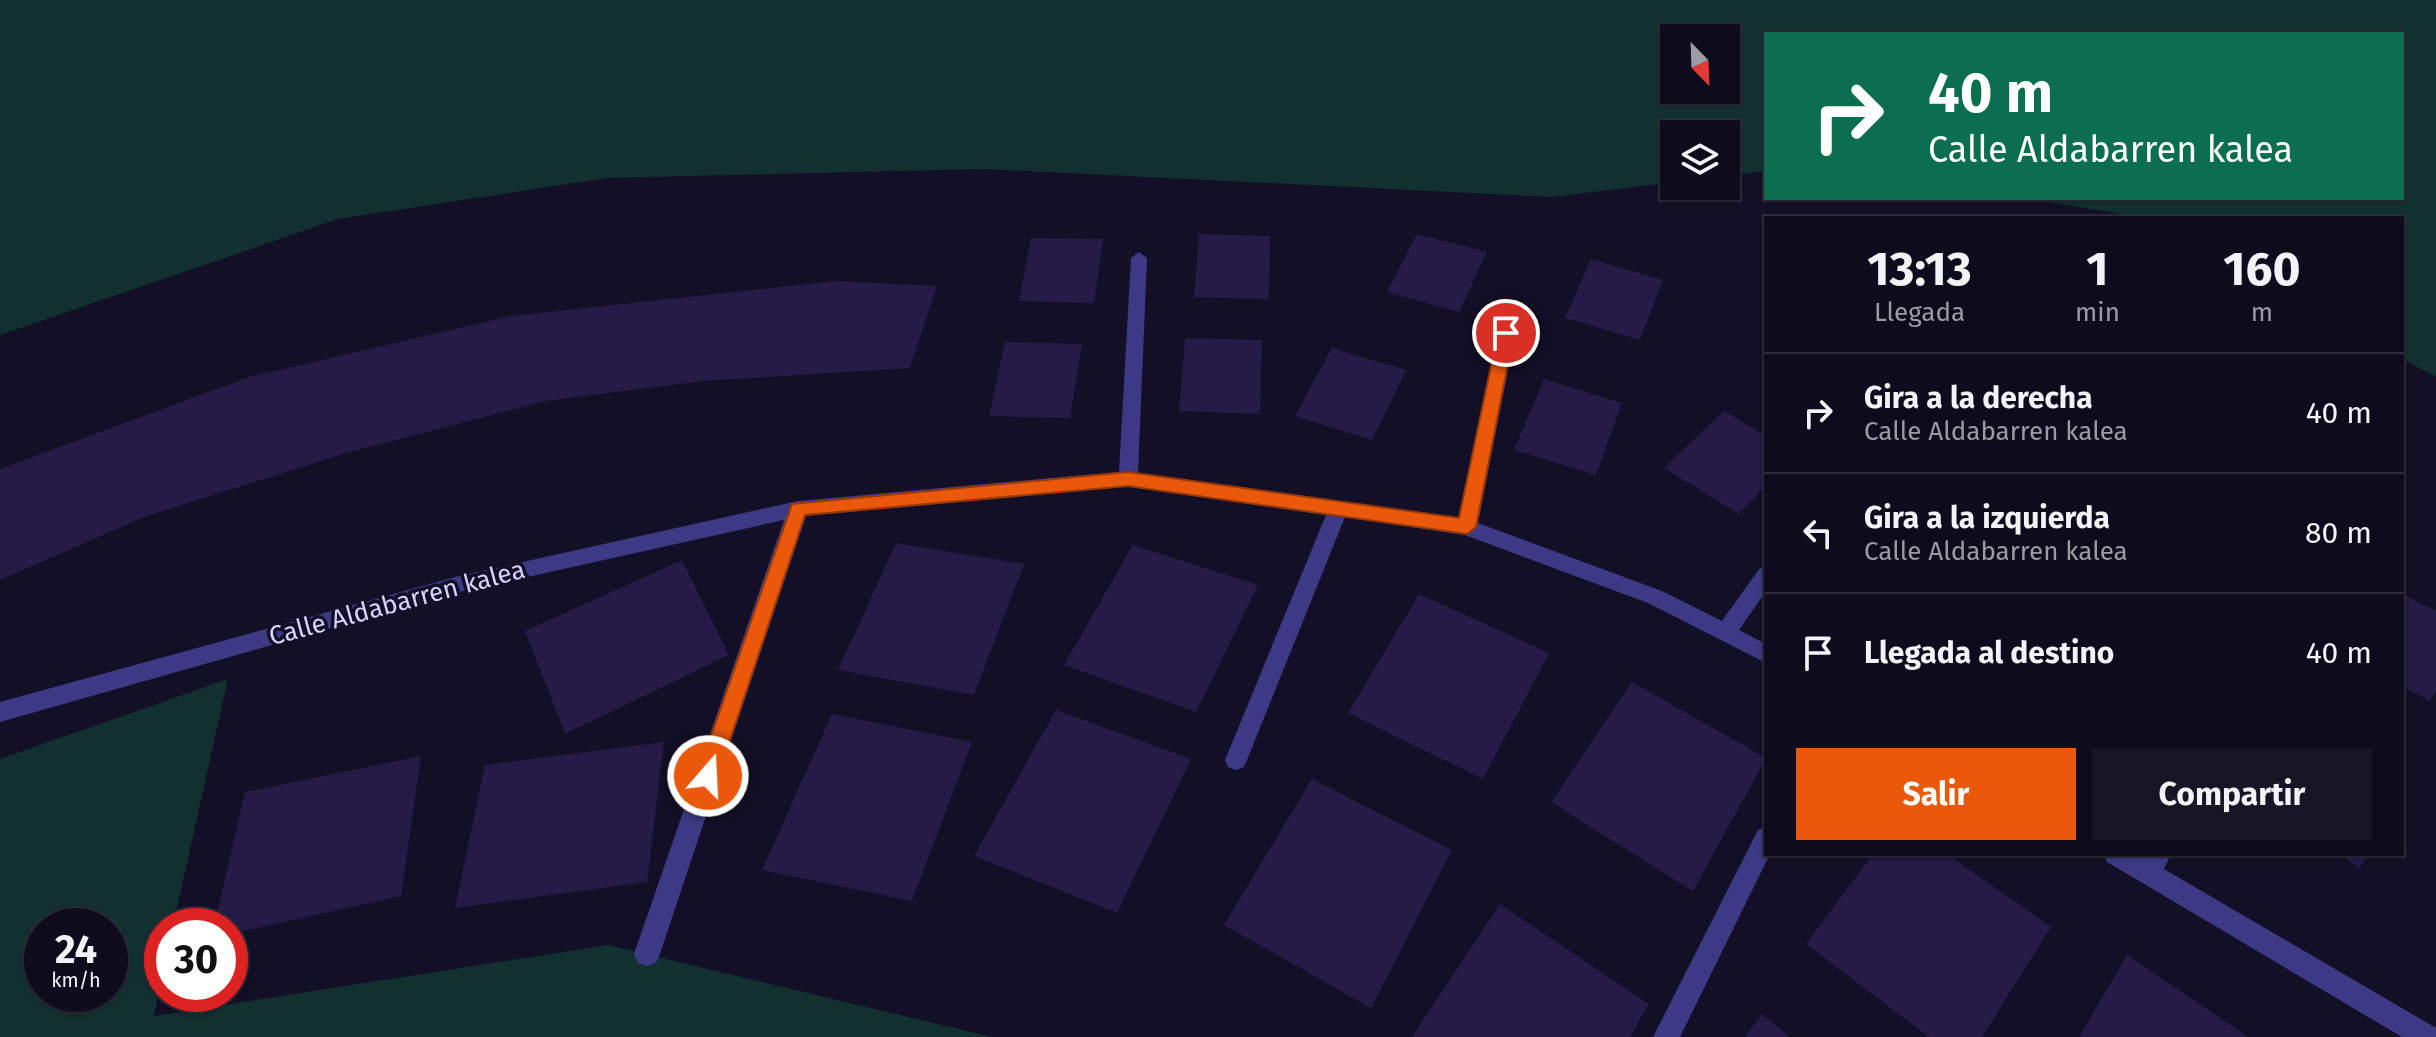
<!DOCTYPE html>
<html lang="es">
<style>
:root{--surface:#0e0b1c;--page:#171425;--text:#f1f3f6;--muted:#9b9ba3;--line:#2e2b3b;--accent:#ea580c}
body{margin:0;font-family:"Fira Sans",sans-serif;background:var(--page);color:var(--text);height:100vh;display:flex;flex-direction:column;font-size:30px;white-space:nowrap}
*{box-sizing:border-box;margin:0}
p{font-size:26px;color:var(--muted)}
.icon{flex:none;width:44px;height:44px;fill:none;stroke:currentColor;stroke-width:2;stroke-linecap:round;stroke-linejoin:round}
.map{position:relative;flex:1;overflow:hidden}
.panel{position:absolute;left:1764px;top:216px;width:640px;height:640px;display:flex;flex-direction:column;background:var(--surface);border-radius:0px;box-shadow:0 2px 6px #0004,0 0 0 2px var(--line)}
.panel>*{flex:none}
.guide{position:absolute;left:1764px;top:32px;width:640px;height:168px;border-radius:0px;box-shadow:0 2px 6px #0004,0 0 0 2px var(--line);background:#0b6e4f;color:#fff;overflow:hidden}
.needle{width:52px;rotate:157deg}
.controls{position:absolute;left:1660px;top:24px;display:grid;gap:16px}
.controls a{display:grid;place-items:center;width:80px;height:80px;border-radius:0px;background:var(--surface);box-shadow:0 2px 6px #0004,0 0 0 2px var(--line);font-size:40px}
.speed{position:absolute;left:24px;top:908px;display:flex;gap:16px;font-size:40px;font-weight:700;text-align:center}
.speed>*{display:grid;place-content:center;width:104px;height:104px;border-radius:50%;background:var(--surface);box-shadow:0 2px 6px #0004,0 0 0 2px var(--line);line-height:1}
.speed small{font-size:20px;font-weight:400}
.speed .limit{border:12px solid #d22;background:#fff;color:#111}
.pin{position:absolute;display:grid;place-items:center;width:68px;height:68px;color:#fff;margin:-34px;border:4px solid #fff;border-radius:50%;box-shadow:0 2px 8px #0007}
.me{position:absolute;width:88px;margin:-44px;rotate:19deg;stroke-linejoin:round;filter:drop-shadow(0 0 6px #0008)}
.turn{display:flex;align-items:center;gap:28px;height:168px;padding:0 32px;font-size:36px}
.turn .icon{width:104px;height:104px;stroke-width:2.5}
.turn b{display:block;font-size:56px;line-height:68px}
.eta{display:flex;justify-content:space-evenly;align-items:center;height:136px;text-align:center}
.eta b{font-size:48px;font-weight:700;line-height:56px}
.button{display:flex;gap:16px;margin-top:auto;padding:16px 32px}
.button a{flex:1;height:92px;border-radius:0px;background:var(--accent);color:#fff;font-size:32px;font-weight:700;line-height:92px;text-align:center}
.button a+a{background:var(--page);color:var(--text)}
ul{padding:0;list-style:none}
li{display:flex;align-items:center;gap:24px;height:120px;padding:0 32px;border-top:2px solid var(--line)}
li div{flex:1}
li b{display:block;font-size:30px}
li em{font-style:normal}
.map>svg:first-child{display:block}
.green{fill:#12302f;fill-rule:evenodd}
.building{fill:#241b47}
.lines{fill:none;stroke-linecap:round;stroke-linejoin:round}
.minor{fill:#3d3a85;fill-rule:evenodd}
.route{fill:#ea580c;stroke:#983908;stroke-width:2}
.labels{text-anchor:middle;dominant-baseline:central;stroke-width:7;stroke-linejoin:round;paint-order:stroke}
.street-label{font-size:26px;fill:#d9d4ff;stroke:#130f26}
</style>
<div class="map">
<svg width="2436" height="1037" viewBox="0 0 2436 1037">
<rect width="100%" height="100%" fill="#130f26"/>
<g class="green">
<path d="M 0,0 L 2436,0 L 2436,377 L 2402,359 L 2402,218 L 2127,218 L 2116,213 L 2023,198 L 2402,198 L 2402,34 L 1766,34 L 1766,171 L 1726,176 L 1726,134 L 1674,134 L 1674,182 L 1552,197 L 983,169 L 607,178 L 338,219 L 0,335 ZM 1674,38 L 1726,38 L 1726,90 L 1674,90 Z"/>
<path d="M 228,679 L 173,926 L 162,926 L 162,977 L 154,1016 L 608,945 L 992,1037 L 0,1037 L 0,759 ZM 42,926 L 110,926 L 110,994 L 42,994 Z"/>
</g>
<g class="building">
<polygon points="1199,234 1270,236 1269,299 1194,297"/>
<polygon points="1417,234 1487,252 1459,312 1387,292"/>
<polygon points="1031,238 1103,239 1094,303 1019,301"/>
<polygon points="1591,259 1663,280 1640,340 1565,318"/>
<polygon points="835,281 937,286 910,368 703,381 545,401 346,453 144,517 0,580 0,469 249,377 511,316"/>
<polygon points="1185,338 1262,340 1260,414 1179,411"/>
<polygon points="1005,342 1082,344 1070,418 989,416"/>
<polygon points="1332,348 1406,370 1372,440 1295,416"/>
<polygon points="1544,379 1622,403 1596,475 1514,450"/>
<polygon points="1724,411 1766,436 1766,485 1739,514 1664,468"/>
<polygon points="896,543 1024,564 974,695 838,670"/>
<polygon points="1133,545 1258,585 1196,712 1064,665"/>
<polygon points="682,560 729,655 565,734 525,631"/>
<polygon points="1419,594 1549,653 1483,779 1348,713"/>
<polygon points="2402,594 2436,611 2436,690 2430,701 2402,686"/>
<polygon points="1632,682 1766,758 1693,891 1551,802"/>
<polygon points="1056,710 1191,759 1117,913 974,856"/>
<polygon points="832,714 972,742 912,901 762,870"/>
<polygon points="664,742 647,882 455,908 485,765"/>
<polygon points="421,756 401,896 230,934 230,926 214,926 245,792"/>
<polygon points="1312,779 1452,850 1371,1008 1224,925"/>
<polygon points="1873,854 1947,854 2051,927 1982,1037 1929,1037 1806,944"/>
<polygon points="2338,854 2367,854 2360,868"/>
<polygon points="1500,904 1649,1004 1630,1037 1412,1037"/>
<polygon points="2127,955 2248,1037 2079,1037"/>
<polygon points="1762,1014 1790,1037 1745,1037"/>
</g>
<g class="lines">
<g class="minor">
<polygon points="1139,252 1147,258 1138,473 1459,518 1497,333 1500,329 1512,329 1515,333 1478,523 1662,591 1722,621 1759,569 1766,567 1766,591 1739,630 1766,644 1766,663 1648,603 1465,535 1345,517 1247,760 1244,767 1236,770 1228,767 1225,760 1326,515 1128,486 806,516 660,954 656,963 647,966 638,963 634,954 784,520 459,592 0,722 0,702 459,576 798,501 1119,472 1131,258"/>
<polygon points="1766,827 1766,854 1770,854 1680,1037 1653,1037 1758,830"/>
<polygon points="2104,854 2138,854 2145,858 2147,854 2171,854 2164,869 2436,1028 2436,1037 2402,1037 2107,862"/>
</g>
</g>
<polygon class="route" points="1506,328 1514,333 1476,527 1467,534 1128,486 805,515 718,776 715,783 708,785 700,783 697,776 792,504 1128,472 1459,518 1498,333"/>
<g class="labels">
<g class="street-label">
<text transform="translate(397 603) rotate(-15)">Calle Aldabarren kalea</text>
</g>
</g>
</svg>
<div class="controls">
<a><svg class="needle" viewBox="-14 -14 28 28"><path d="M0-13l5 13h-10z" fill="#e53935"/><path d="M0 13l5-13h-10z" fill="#9b9ba3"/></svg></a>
<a><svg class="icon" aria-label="layers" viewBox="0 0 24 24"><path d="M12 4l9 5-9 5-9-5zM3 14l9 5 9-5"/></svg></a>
</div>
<div class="speed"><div>24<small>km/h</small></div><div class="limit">30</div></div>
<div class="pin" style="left:1506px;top:333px;background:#d93025"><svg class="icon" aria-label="arrive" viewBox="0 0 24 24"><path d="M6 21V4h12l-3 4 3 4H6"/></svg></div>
<svg class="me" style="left:708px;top:776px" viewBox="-20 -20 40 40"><circle r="17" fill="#ea580c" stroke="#fff" stroke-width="3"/><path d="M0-11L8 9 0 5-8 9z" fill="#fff"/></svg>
<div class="guide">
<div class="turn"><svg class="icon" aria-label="right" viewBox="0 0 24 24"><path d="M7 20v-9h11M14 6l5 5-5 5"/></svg><div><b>40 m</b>Calle Aldabarren kalea</div></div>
</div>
<section class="panel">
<div class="eta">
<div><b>13:13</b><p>Llegada</p></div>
<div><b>1</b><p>min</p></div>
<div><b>160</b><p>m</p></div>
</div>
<ul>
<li><svg class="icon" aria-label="right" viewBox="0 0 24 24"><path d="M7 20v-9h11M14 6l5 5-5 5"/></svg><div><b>Gira a la derecha</b><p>Calle Aldabarren kalea</p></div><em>40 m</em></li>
<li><svg class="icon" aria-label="left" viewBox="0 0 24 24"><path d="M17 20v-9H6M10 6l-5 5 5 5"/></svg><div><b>Gira a la izquierda</b><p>Calle Aldabarren kalea</p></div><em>80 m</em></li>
<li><svg class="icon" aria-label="arrive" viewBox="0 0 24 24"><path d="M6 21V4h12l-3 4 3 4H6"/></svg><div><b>Llegada al destino</b></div><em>40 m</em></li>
</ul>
<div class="button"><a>Salir</a><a>Compartir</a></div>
</section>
</div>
